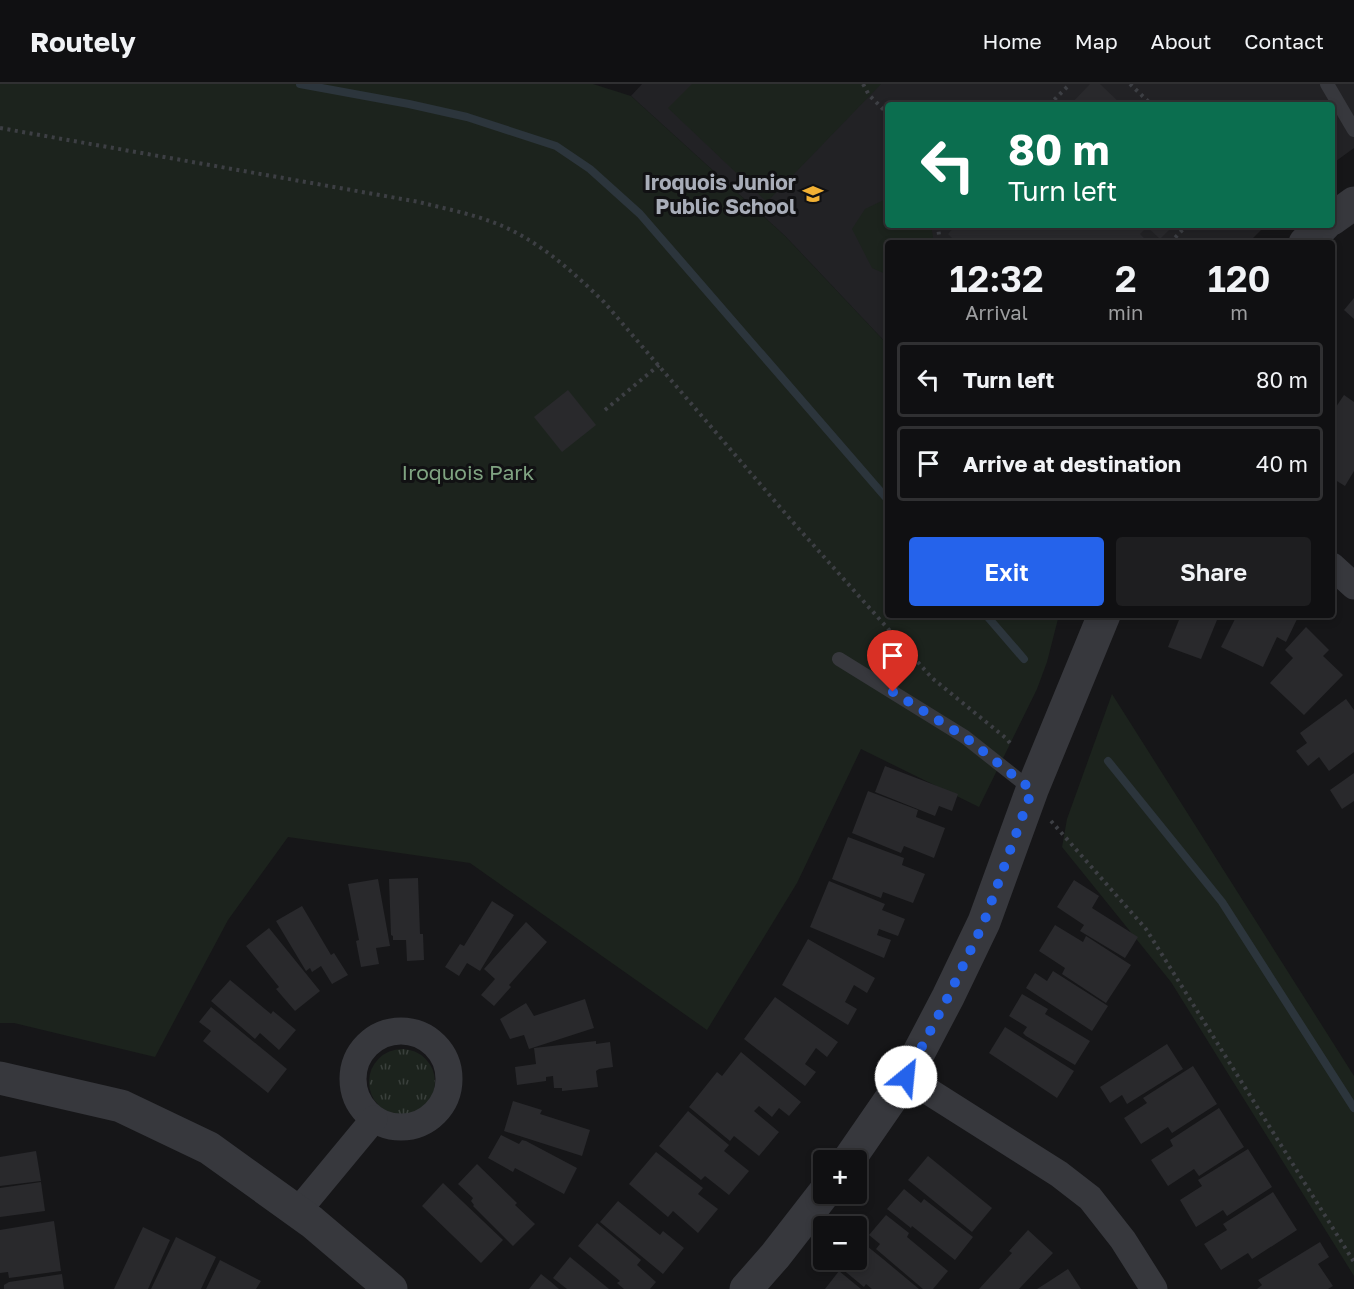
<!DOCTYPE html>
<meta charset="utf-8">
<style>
:root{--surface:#101012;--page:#1e1e20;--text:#f1f3f6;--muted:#9c9d9f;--line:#303032;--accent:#2563eb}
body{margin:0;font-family:"Golos Text",sans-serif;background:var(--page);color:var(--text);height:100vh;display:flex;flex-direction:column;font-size:22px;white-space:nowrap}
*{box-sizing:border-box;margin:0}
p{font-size:20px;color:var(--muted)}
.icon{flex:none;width:33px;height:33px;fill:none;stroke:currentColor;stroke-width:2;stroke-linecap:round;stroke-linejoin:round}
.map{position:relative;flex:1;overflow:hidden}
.panel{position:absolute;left:885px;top:156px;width:450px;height:378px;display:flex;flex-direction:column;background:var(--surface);border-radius:6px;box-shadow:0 3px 9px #0003,0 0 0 2px var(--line)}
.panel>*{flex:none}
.banner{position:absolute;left:885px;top:18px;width:450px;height:126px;border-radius:6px;box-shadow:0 3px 9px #0003,0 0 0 2px var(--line);background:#0b6e4f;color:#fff;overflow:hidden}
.controls{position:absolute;left:813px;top:1066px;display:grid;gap:12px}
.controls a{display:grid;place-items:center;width:54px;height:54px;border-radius:6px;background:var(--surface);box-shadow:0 3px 9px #0003,0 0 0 2px var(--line);font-size:30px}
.pin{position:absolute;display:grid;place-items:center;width:51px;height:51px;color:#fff;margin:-62px -26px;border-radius:50% 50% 50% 0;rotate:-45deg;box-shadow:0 0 6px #0007}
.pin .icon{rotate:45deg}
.me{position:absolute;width:66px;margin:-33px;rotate:28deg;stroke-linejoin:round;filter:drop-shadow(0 0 4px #0008)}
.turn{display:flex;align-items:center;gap:21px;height:126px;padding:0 24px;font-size:27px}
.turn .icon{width:78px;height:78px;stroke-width:2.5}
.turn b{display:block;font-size:42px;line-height:51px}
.eta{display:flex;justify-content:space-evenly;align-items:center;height:102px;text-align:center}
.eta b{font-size:36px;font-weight:600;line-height:42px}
.cta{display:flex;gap:12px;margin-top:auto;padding:12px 24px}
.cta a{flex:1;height:69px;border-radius:6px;background:var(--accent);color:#fff;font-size:24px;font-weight:600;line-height:69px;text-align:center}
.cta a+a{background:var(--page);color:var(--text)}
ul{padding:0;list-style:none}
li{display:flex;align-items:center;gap:18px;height:75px;margin:0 12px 9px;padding:0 12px;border:3px solid var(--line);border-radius:6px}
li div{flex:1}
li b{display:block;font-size:22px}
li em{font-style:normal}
header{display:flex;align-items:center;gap:36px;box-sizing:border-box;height:84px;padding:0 30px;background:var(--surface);border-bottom:2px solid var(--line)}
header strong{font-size:28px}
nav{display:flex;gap:33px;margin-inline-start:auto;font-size:21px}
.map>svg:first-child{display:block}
.built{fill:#222225}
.grass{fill:url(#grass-tufts)}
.park{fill:#1c231d}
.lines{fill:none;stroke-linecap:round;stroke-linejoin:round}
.stream{stroke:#2c353c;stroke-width:8}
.building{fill:#29292c}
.path{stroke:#3d3f44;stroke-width:4;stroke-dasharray:3 4.5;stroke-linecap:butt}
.service{stroke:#37383d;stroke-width:14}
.minor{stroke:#37383d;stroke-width:27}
.tertiary{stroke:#37383d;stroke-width:33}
.route{stroke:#2563eb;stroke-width:10;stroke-dasharray:0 18}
.labels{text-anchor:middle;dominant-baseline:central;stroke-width:6;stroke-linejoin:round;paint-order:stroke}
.poi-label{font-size:21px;font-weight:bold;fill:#a8adb8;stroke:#111113;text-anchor:end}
.park-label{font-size:21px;fill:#7fa381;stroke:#111113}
</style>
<header>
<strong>Routely</strong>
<nav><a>Home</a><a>Map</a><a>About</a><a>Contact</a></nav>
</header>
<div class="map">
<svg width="1354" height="1205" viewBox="0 0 1354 1205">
<defs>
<pattern id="grass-tufts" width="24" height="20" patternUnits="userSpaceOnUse" patternTransform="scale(1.5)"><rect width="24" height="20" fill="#1c231d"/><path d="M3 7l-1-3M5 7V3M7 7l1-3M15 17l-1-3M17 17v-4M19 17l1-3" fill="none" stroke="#3a403c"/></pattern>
</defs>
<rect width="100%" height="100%" fill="#161618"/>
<polygon class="built" points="642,0 1354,0 1354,64 1332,80 1332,21 888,21 888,141 1266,141 1248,159 888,159 888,261 785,152 631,12"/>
<circle class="grass" cx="402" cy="998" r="33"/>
<g class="park">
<polygon points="0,0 593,0 631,12 785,152 888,261 888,531 1059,531 1047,578 1037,605 979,723 861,665 797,799 707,946 470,779 288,753 228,836 155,973 14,939 0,939"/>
<polygon points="692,0 881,0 767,118 668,24"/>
<polygon points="888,114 888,141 931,141 934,159 888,159 888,191 872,184 852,145 865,125"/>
<polygon points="1112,610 1354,992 1354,1192 1171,898 1062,763 1067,735"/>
</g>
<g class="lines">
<g class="stream">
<polyline points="300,0 409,20 467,33 556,62 590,85 640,130 888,416"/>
<polyline points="986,531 1024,575"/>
<polyline points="1108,677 1222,818 1354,1024"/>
</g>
</g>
<g class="building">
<polygon points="1090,0 1100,0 1122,21 1070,21"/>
<polygon points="956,141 1174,141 1160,155 1147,143 1140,150 1149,159 957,159 948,150"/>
<polygon points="1354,214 1354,235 1344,226"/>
<polygon points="568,306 596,341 562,368 534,333"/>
<polygon points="1344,311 1354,318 1354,387 1345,402 1332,394 1332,329"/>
<polygon points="1181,531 1219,531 1201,575 1168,563"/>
<polygon points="1237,531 1299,531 1286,558 1277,553 1263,583 1221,563"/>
<polygon points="1306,543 1329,566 1323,572 1343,591 1304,631 1270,599 1293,574 1285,566"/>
<polygon points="1346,615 1354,626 1354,668 1329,687 1319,673 1308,682 1296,667 1307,659 1300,649"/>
<polygon points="885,682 958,710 952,727 939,722 935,732 875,708"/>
<polygon points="1354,689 1354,717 1342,725 1330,706"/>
<polygon points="868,707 918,726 916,733 945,744 934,774 904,762 901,769 852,749"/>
<polygon points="848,753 904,774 902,781 925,790 913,819 883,808 881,814 832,795"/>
<polygon points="418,794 420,850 423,850 424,876 407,877 406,856 393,856 393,852 391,851 389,795"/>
<polygon points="378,795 390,862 376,864 379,880 361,883 356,857 359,856 348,800"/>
<polygon points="1074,796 1099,812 1092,824 1138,853 1125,874 1080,847 1084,841 1057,823"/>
<polygon points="829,797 885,820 882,826 905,835 898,852 879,845 877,851 891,856 884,874 810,843"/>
<polygon points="492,817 514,831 480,887 467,879 459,892 445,883 460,860 464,862"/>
<polygon points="302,822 331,871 334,869 348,891 332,900 321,882 312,888 310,884 306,887 276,837"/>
<polygon points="526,838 547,858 509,901 511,903 494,922 481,911 495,895 484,885"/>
<polygon points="1055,841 1083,858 1086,852 1131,881 1106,919 1062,890 1065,884 1039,867"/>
<polygon points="269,844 320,907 295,927 276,905 279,903 246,862"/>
<polygon points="808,855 875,894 867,909 854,901 845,918 857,925 848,941 782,901"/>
<polygon points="1053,887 1108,922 1092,947 1026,904 1035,889 1047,897"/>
<polygon points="230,896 271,930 273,927 296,946 279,966 260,949 255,955 211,917"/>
<polygon points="1022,910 1048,925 1045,930 1090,957 1075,981 1026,952 1023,949 1027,943 1009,932"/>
<polygon points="775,913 838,958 827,973 816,964 805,980 816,988 805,1002 744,955"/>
<polygon points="585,915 594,944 529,965 524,951 510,955 500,935 526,919 534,932"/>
<polygon points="211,923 287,985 268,1009 203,957 211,947 199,938"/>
<polygon points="1005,943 1074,987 1057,1014 989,969"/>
<polygon points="596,957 596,960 610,958 613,983 599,985 596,987 598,1003 562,1007 562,1004 554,1004 553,992 546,993 546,997 517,1001 515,983 536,980 534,964"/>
<polygon points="1167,960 1183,985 1127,1020 1122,1011 1110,1019 1100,1003"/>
<polygon points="741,968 801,1018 789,1032 779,1024 772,1033 759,1022 754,1027 779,1048 759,1072 734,1052 730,1057 689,1023 717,988 722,992"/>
<polygon points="1193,982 1217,1020 1172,1049 1168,1043 1141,1060 1124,1034 1147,1019 1143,1014"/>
<polygon points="513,1017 542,1026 540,1030 590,1046 582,1072 504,1047"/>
<polygon points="1219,1024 1244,1063 1199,1092 1194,1085 1168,1102 1151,1076 1173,1062 1170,1056"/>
<polygon points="688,1027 729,1061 724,1067 749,1087 729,1111 705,1092 701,1096 659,1062"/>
<polygon points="501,1051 519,1060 522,1056 526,1057 577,1084 564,1110 515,1084 513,1088 488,1074"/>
<polygon points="1248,1065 1272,1103 1227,1132 1223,1126 1196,1143 1180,1116 1202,1102 1198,1096"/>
<polygon points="36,1067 41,1097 0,1102 0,1073"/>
<polygon points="656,1068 703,1104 698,1110 718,1125 698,1149 673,1127 668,1133 629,1100"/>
<polygon points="928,1072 992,1124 972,1148 908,1096"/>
<polygon points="477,1080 517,1119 515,1121 535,1140 513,1162 473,1122 474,1121 471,1117 473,1114 458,1100"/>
<polygon points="41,1098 45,1127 0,1133 0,1104"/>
<polygon points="443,1099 503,1156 481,1179 422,1122"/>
<polygon points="904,1105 921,1119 924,1115 973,1153 955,1176 912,1142 911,1144 887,1125"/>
<polygon points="1273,1108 1297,1146 1252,1175 1248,1169 1221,1186 1204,1160 1227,1146 1223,1140"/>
<polygon points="618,1117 660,1151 663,1147 684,1164 663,1190 600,1138"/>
<polygon points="886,1131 909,1149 907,1153 948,1187 933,1205 923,1205 876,1165 880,1160 869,1151"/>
<polygon points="54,1137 61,1187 9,1194 8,1188 0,1189 0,1146"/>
<polygon points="597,1139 641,1176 637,1181 656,1198 650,1205 624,1205 617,1199 620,1197 578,1162"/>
<polygon points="143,1143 170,1156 148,1205 114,1205"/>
<polygon points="1028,1146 1053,1169 1019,1205 979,1205 1012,1169 1009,1167"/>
<polygon points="176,1153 216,1173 201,1205 151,1205"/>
<polygon points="862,1158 883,1175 919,1205 872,1205 866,1200 864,1203 841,1184 848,1176 856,1176 856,1165"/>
<polygon points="1320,1158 1329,1173 1318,1180 1333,1202 1328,1205 1257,1205 1262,1201 1258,1196"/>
<polygon points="570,1173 609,1205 567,1205 553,1194"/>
<polygon points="220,1176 261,1197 256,1205 206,1205"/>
<polygon points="1068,1185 1081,1205 1037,1205 1045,1200"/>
<polygon points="839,1187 861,1205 825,1205"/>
<polygon points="62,1190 64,1205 4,1205 4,1201 9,1198"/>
<polygon points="541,1190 551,1198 559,1205 529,1205"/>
</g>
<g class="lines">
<g class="path">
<polyline points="863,0 869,11 888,30"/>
<polyline points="1130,0 1152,21"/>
<polyline points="1049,21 1070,0"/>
<path d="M 0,44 L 419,118 C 450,126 484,132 513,147 C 548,165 576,191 604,218 L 791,436 L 932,594 L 1007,655 L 1012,662"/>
<polyline points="940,141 938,143 940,159"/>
<polyline points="1170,159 1187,141"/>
<polyline points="605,326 659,281"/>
<polyline points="1051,737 1146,845 1354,1178"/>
</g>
<g class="service">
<polyline points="1327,0 1354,46"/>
<polyline points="839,575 965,653 1032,706"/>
</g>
<g class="minor">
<polyline points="1332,482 1354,502"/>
<circle cx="401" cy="995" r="48"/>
<polyline points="906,993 1059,1090 1090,1114 1123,1156 1154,1205"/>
<polyline points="297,1128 374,1035"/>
</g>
<g class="tertiary">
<polyline points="1332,135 1354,119"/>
<polyline points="1305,159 1324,141"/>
<polyline points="0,994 121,1022 209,1064 312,1138 391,1205"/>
<polyline points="848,1077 906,993 948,913 984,838 1032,706 1104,531"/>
<polyline points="746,1205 775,1172 824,1109"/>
</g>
</g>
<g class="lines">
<polyline class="route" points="893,608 965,653 1032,706 984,838 948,913 906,993"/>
</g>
<defs>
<g id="school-bare" transform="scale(1.62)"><path d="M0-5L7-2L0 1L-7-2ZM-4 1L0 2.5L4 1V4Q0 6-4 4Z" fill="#f2b134" stroke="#111113" stroke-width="2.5" paint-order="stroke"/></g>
</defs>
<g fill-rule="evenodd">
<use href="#school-bare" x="813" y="110"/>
</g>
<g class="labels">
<g class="poi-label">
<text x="796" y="98">Iroquois Junior<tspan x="796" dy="24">Public School</tspan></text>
</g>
<g class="park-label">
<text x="468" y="388">Iroquois Park</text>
</g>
</g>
</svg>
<div class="controls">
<a>+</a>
<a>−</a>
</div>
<div class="pin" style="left:893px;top:608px;background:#d93025"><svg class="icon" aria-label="arrive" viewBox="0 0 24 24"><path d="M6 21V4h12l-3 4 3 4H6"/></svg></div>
<svg class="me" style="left:906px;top:993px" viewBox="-20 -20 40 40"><circle r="19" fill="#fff"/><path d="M0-13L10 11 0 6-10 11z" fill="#2563eb"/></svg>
<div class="banner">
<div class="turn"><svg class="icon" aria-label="left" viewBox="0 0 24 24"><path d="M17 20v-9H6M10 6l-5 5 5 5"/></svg><div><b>80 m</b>Turn left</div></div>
</div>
<section class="panel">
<div class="eta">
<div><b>12:32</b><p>Arrival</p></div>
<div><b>2</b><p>min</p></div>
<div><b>120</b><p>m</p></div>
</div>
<ul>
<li><svg class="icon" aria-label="left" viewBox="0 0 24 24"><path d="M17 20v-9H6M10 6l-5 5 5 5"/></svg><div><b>Turn left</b></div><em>80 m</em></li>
<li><svg class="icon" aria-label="arrive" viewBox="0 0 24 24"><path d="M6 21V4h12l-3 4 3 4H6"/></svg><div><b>Arrive at destination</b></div><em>40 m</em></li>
</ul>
<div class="cta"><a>Exit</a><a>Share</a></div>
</section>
</div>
